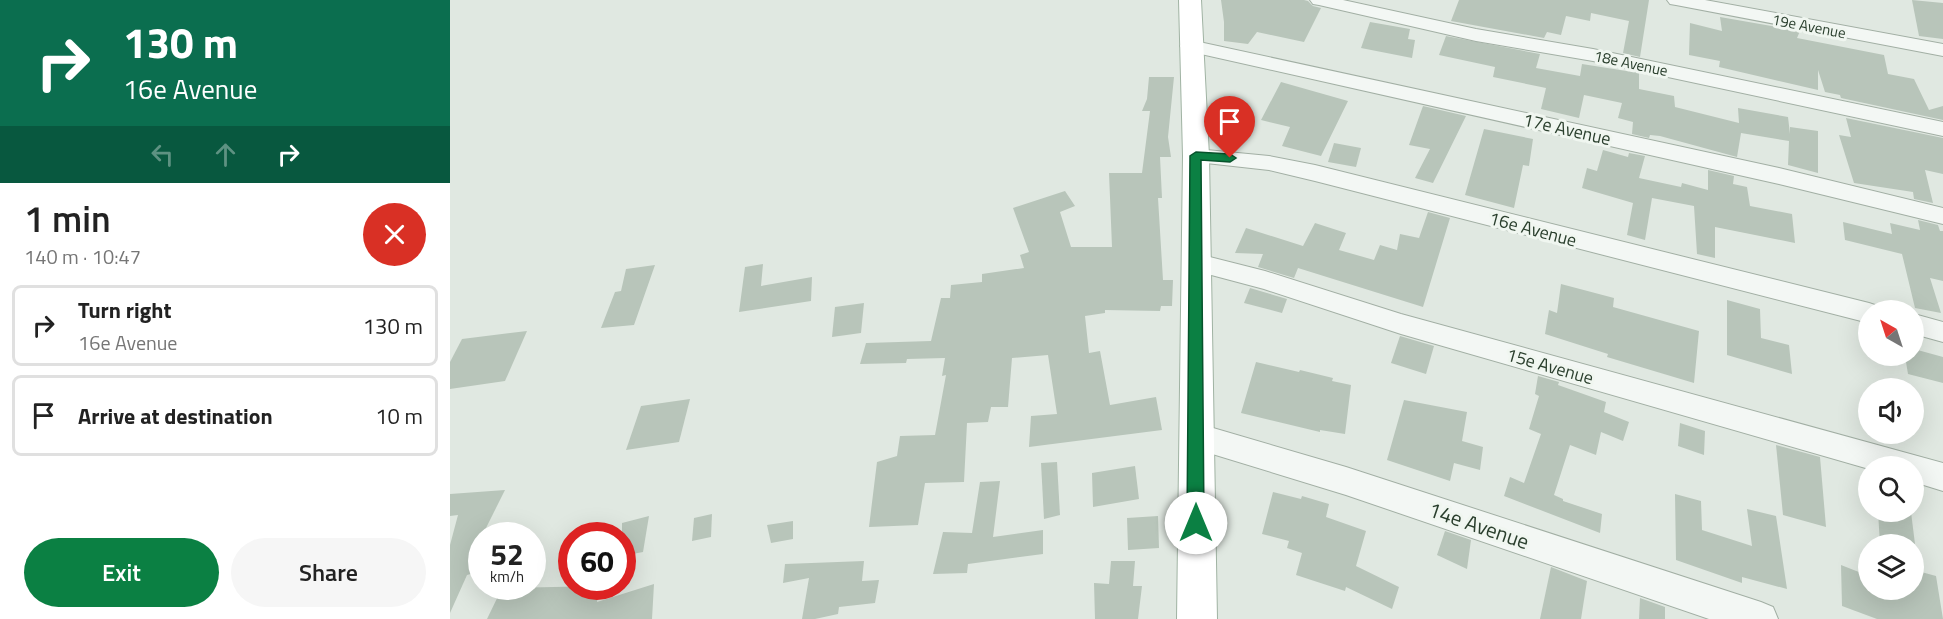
<!DOCTYPE html>
<meta charset="utf-8">
<style>
:root{--surface:#fff;--page:#f6f6f6;--text:#222;--muted:#767676;--line:#e0e0e0;--accent:#0b8043}
body{margin:0;font-family:"Titillium Web",sans-serif;background:var(--page);color:var(--text);height:100vh;display:flex;flex-direction:column;font-size:22px;white-space:nowrap}
*{box-sizing:border-box;margin:0}
p{font-size:20px;color:var(--muted)}
.icon{flex:none;width:33px;height:33px;fill:none;stroke:currentColor;stroke-width:2;stroke-linecap:round;stroke-linejoin:round}
.map{position:relative;flex:1;overflow:hidden}
.drawer{display:flex;flex-direction:column;background:var(--surface);width:450px}
.drawer>*{flex:none}
.hud{background:#0b6e4f;color:#fff;overflow:hidden}
.needle{width:39px;rotate:321deg}
.buttons{position:absolute;left:1408px;top:300px;display:grid;gap:12px}
.buttons a{display:grid;place-items:center;width:66px;height:66px;border-radius:50%;background:var(--surface);box-shadow:0 6px 24px #0002;font-size:30px}
.speed{position:absolute;left:18px;top:522px;display:flex;gap:12px;font-size:30px;font-weight:700;text-align:center}
.speed>*{display:grid;place-content:center;width:78px;height:78px;border-radius:50%;background:var(--surface);box-shadow:0 6px 24px #0002;line-height:1}
.speed small{font-size:15px;font-weight:400}
.speed .limit{border:9px solid #d22;background:#fff;color:#111}
.pin{position:absolute;display:grid;place-items:center;width:51px;height:51px;color:#fff;margin:-62px -26px;border-radius:50% 50% 50% 0;rotate:-45deg;box-shadow:0 0 6px #0007}
.pin .icon{rotate:45deg}
.me{position:absolute;width:66px;margin:-33px;rotate:0deg;stroke-linejoin:round;filter:drop-shadow(0 0 4px #0008)}
.turn{display:flex;align-items:center;gap:21px;height:126px;padding:0 24px;font-size:27px}
.turn .icon{width:78px;height:78px;stroke-width:2.5}
.turn b{display:block;font-size:42px;line-height:51px}
.lanes{display:flex;align-items:center;height:57px;padding:0 24px;background:#0003;justify-content:center;gap:30px;direction:ltr}
.lanes .off{opacity:.35}
.round{display:grid;place-items:center;flex:none;width:63px;height:63px;border-radius:32px;background:var(--page)}
.overview{display:flex;align-items:center;justify-content:space-between;height:102px;padding:0 24px}
h1{font-size:36px;font-weight:600;line-height:45px}
.action{display:flex;gap:12px;margin-top:auto;padding:12px 24px}
.action a{flex:1;height:69px;border-radius:36px;background:var(--accent);color:#fff;font-size:24px;font-weight:600;line-height:69px;text-align:center}
.action a+a{background:var(--page);color:var(--text)}
ul{padding:0;list-style:none}
li{display:flex;align-items:center;gap:18px;height:81px;margin:0 12px 9px;padding:0 12px;border:3px solid var(--line);border-radius:9px}
li div{flex:1}
li b{display:block;font-size:22px}
li em{font-style:normal}
main{display:flex;flex:1;min-height:0}
.map>svg:first-child{display:block}
.building{fill:#b8c5ba}
.lines{fill:none;stroke-linecap:round;stroke-linejoin:round}
.minor-casing{stroke:#a2afa4;stroke-width:2}
.major-casing{stroke:#a0b3a3;stroke-width:2}
.minor{fill:#f3f7f4;fill-rule:evenodd}
.major{fill:#fff;fill-rule:evenodd}
.route{fill:#0b8043;stroke:#07532c;stroke-width:1.5}
.labels{text-anchor:middle;dominant-baseline:central;stroke-width:6;stroke-linejoin:round;paint-order:stroke}
.far-street-label{font-size:15px;fill:#2a3f2d;stroke:#f0f6f0}
.street-label{font-size:18px;fill:#2a3f2d;stroke:#f0f6f0}
.near-street-label{font-size:21px;fill:#2a3f2d;stroke:#f0f6f0}
</style>
<main>
<section class="drawer">
<div class="hud">
<div class="turn"><svg class="icon" aria-label="right" viewBox="0 0 24 24"><path d="M7 20v-9h11M14 6l5 5-5 5"/></svg><div><b>130 m</b>16e Avenue</div></div>
<div class="lanes"><svg class="icon off" aria-label="left" viewBox="0 0 24 24"><path d="M17 20v-9H6M10 6l-5 5 5 5"/></svg><svg class="icon off" aria-label="ahead" viewBox="0 0 24 24"><path d="M12 20V5M6 11l6-6 6 6"/></svg><svg class="icon" aria-label="right" viewBox="0 0 24 24"><path d="M7 20v-9h11M14 6l5 5-5 5"/></svg></div>
</div>
<div class="overview"><div><h1>1 min</h1><p>140 m · 10:47</p></div><a class="round" style="background:#d93025;color:#fff"><svg class="icon" aria-label="close" viewBox="0 0 24 24"><path d="M6 6l12 12M18 6L6 18"/></svg></a></div>
<ul>
<li><svg class="icon" aria-label="right" viewBox="0 0 24 24"><path d="M7 20v-9h11M14 6l5 5-5 5"/></svg><div><b>Turn right</b><p>16e Avenue</p></div><em>130 m</em></li>
<li><svg class="icon" aria-label="arrive" viewBox="0 0 24 24"><path d="M6 21V4h12l-3 4 3 4H6"/></svg><div><b>Arrive at destination</b></div><em>10 m</em></li>
</ul>
<div class="action"><a>Exit</a><a>Share</a></div>
</section>
<div class="map">
<svg width="1493" height="619" viewBox="0 0 1493 619">
<rect width="100%" height="100%" fill="#e0e8e1"/>
<g class="building">
<polygon points="771,0 854,0 858,1 863,6 871,8 854,42 807,32 798,44 774,41 774,22"/>
<polygon points="1009,0 1199,0 1190,57 1173,53 1179,21 1141,13 1140,21 1116,16 1111,35 1097,32 1094,38 1001,21"/>
<polygon points="1462,0 1493,3 1493,39 1469,36"/>
<polygon points="1270,17 1350,31 1347,38 1434,55 1438,74 1464,79 1479,110 1493,106 1493,120 1391,98 1390,95 1375,92 1368,70 1368,90 1269,67 1270,61 1239,55 1240,23 1272,31"/>
<polygon points="920,22 960,29 958,39 965,40 962,58 911,48"/>
<polygon points="996,36 1090,54 1086,68 1130,76 1132,64 1189,73 1189,89 1224,96 1225,107 1289,123 1288,108 1338,117 1340,134 1340,127 1368,131 1368,173 1338,165 1339,141 1291,133 1287,157 1210,136 1200,135 1199,138 1182,134 1183,122 1168,118 1172,103 1134,95 1129,118 1091,109 1096,88 1043,77 1045,67 989,55"/>
<polygon points="699,77 724,77 718,137 721,157 710,157 712,198 708,198 713,280 723,280 722,306 711,306 710,311 655,310 655,313 635,316 639,353 650,351 660,405 706,397 712,430 579,447 581,416 607,414 598,355 562,358 558,407 541,407 538,422 517,423 514,482 475,483 468,525 419,527 427,462 447,456 450,436 485,435 496,375 492,376 495,358 457,359 456,363 410,364 416,343 481,341 491,298 500,298 501,285 532,282 532,274 574,268 570,255 579,252 563,208 615,191 625,206 610,212 621,247 662,247 659,173 692,173 700,111 692,111 697,99"/>
<polygon points="831,82 898,101 871,156 832,146 840,127 811,120"/>
<polygon points="973,106 1016,116 983,183 965,178 980,149 959,145"/>
<polygon points="1396,118 1493,138 1493,174 1475,170 1483,203 1464,199 1463,192 1404,183 1389,135 1401,137"/>
<polygon points="1034,129 1083,139 1079,166 1073,165 1064,208 1015,195"/>
<polygon points="884,143 911,148 906,167 878,162"/>
<polygon points="1153,150 1178,157 1179,153 1195,156 1189,178 1231,187 1232,183 1258,190 1258,170 1284,176 1283,184 1297,187 1300,206 1342,214 1345,243 1265,227 1265,258 1247,254 1244,206 1202,198 1195,240 1177,235 1183,203 1132,188 1137,168 1147,171"/>
<polygon points="978,212 1000,218 973,307 848,268 844,278 808,267 813,254 785,253 796,228 853,246 865,223 896,233 889,250 924,260 930,245 947,250 950,234 969,238"/>
<polygon points="1468,220 1488,225 1490,231 1493,231 1493,281 1480,278 1491,313 1465,308 1452,254 1395,240 1393,222 1442,234 1440,223 1470,230"/>
<polygon points="313,264 311,286 362,277 361,301 289,312 295,267"/>
<polygon points="205,265 184,325 151,328 165,292 171,291 176,269"/>
<polygon points="1111,284 1164,298 1163,307 1249,331 1244,383 1157,357 1158,354 1095,334 1099,310 1107,313"/>
<polygon points="800,288 837,299 832,313 794,303"/>
<polygon points="1277,300 1310,309 1311,338 1339,345 1342,374 1277,355"/>
<polygon points="414,303 411,333 382,337 385,307"/>
<polygon points="77,331 55,381 0,389 0,362 12,339"/>
<polygon points="950,336 984,346 976,374 941,363"/>
<polygon points="1464,349 1493,357 1493,383 1458,374 1455,356 1464,356"/>
<polygon points="806,362 849,372 850,370 883,378 882,381 901,385 895,434 870,430 870,432 791,413"/>
<polygon points="1088,376 1109,382 1108,385 1156,402 1154,412 1179,422 1173,441 1151,432 1146,455 1120,445 1104,495 1113,499 1113,501 1152,514 1150,533 1054,496 1060,477 1074,483 1091,434 1079,429 1089,396 1085,394"/>
<polygon points="240,399 229,442 176,450 191,406"/>
<polygon points="954,400 1017,412 1012,441 1033,447 1030,470 1004,463 1000,481 937,460"/>
<polygon points="1230,423 1255,431 1254,455 1228,446"/>
<polygon points="1326,445 1370,457 1376,527 1333,515"/>
<polygon points="607,462 610,515 594,519 591,463"/>
<polygon points="685,466 689,499 643,507 642,473"/>
<polygon points="550,481 543,537 593,530 593,554 518,564 517,573 483,574 493,532 522,533 530,482"/>
<polygon points="55,490 32,536 32,571 17,575 0,613 0,545 8,515 0,516 0,494"/>
<polygon points="823,492 851,499 852,496 879,504 876,517 916,531 906,566 949,587 942,609 896,587 895,591 846,575 852,553 837,548 839,541 812,534"/>
<polygon points="1225,494 1251,501 1252,530 1302,546 1297,509 1326,516 1337,589 1292,577 1292,583 1226,560"/>
<polygon points="1428,512 1461,512 1465,544 1430,544"/>
<polygon points="262,514 261,537 242,541 244,518"/>
<polygon points="199,516 193,552 172,556 172,523"/>
<polygon points="708,516 709,548 678,550 677,518"/>
<polygon points="343,521 343,539 321,543 317,525"/>
<polygon points="995,531 1021,540 1017,569 987,555"/>
<polygon points="414,561 412,581 429,580 425,603 389,607 388,614 365,619 352,619 359,578 333,583 335,564"/>
<polygon points="661,561 685,561 683,586 692,586 688,619 645,619 644,583 659,584"/>
<polygon points="1391,565 1419,576 1419,590 1464,590 1464,570 1486,576 1493,619 1427,619 1392,606"/>
<polygon points="1101,567 1137,581 1131,619 1090,619"/>
<polygon points="204,584 202,619 37,619 52,588 149,586 147,602"/>
<polygon points="1190,598 1215,607 1215,619 1189,619"/>
</g>
<g class="lines">
<g class="minor-casing">
<g id="minor">
<polygon points="860,0 893,0 1026,29 1143,49 1493,122 1493,136 1143,61 1026,41 869,5 863,4"/>
<polygon points="1217,0 1255,0 1493,44 1493,56 1226,5 1220,4"/>
<polygon points="740,40 1329,168 1493,208 1493,224 1329,184 733,50 730,46 733,42"/>
<polygon points="746,149 819,156 865,165 1419,303 1428,306 1430,310 1419,310 1419,323 865,181 819,170 738,161 735,156 738,151"/>
<polygon points="744,253 815,271 951,314 1493,463 1493,491 1464,482 1464,466 1419,466 1419,469 951,334 814,289 735,268 732,262 735,256"/>
<polygon points="1464,314 1493,322 1493,342 1464,334"/>
<polygon points="746,423 896,467 1311,602 1323,607 1328,619 1259,619 896,495 746,449 736,445 732,436 736,427"/>
</g>
</g>
<g class="major-casing">
<polygon id="major" points="729,0 751,0 759,156 767,619 727,619 733,156"/>
</g>
<use href="#minor" class="minor"/>
<use href="#major" class="major"/>
</g>
<polygon class="route" points="746,152 780,154 786,158 780,162 751,160 754,523 751,529 746,531 740,529 737,523 740,156"/>
<g class="labels">
<g class="far-street-label">
<text transform="translate(1359 26) rotate(11)">19e Avenue</text>
<text transform="translate(1181 63) rotate(12)">18e Avenue</text>
</g>
<g class="street-label">
<text transform="translate(1117 129) rotate(13)">17e Avenue</text>
<text transform="translate(1083 229) rotate(15)">16e Avenue</text>
<text transform="translate(1100 366) rotate(16)">15e Avenue</text>
</g>
<g class="near-street-label">
<text transform="translate(1029 525) rotate(19)">14e Avenue</text>
</g>
</g>
</svg>
<div class="buttons">
<a><svg class="needle" viewBox="-14 -14 28 28"><path d="M0-13l5 13h-10z" fill="#e53935"/><path d="M0 13l5-13h-10z" fill="#767676"/></svg></a>
<a><svg class="icon" aria-label="sound" viewBox="0 0 24 24"><path d="M4 9h4l5-4v14l-5-4H4zM17 9q2 3 0 6"/></svg></a>
<a><svg class="icon" aria-label="search" viewBox="0 0 24 24"><circle cx="10" cy="10" r="6"/><path d="M15 15l6 6"/></svg></a>
<a><svg class="icon" aria-label="layers" viewBox="0 0 24 24"><path d="M12 4l9 5-9 5-9-5zM3 14l9 5 9-5"/></svg></a>
</div>
<div class="speed"><div>52<small>km/h</small></div><div class="limit">60</div></div>
<div class="pin" style="left:780px;top:158px;background:#d93025"><svg class="icon" aria-label="arrive" viewBox="0 0 24 24"><path d="M6 21V4h12l-3 4 3 4H6"/></svg></div>
<svg class="me" style="left:746px;top:523px" viewBox="-20 -20 40 40"><circle r="19" fill="#fff"/><path d="M0-13L10 11 0 6-10 11z" fill="#0b8043"/></svg>
</div>
</main>
